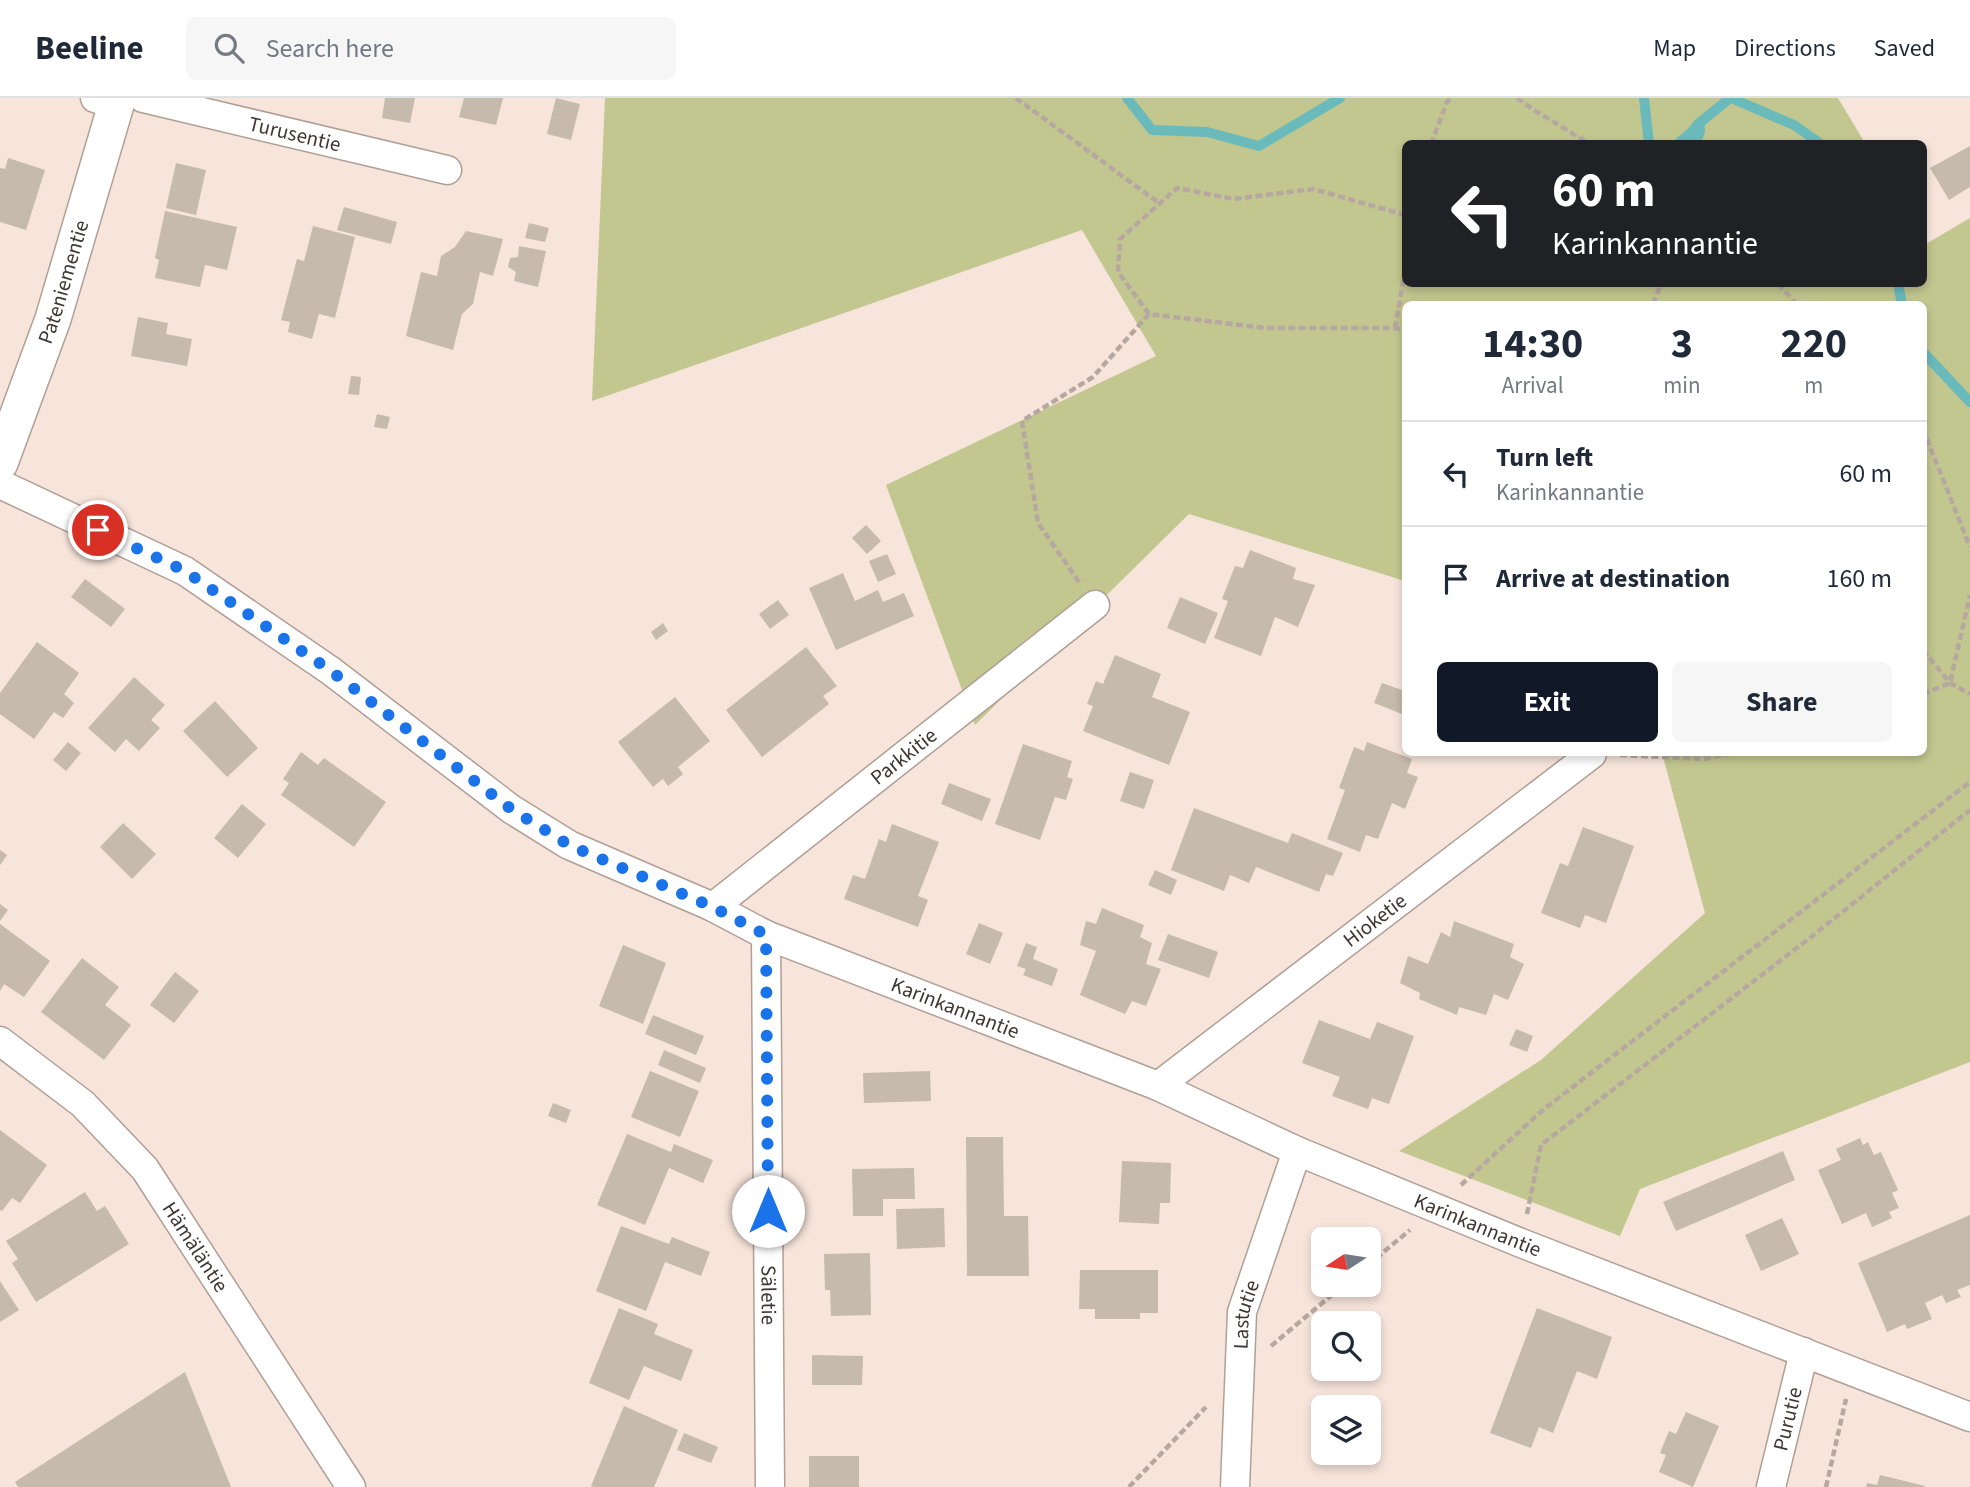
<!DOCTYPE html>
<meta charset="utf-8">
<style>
:root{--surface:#fff;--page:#f6f6f7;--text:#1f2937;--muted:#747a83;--line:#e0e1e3;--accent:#111827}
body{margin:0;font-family:"Source Sans 3",sans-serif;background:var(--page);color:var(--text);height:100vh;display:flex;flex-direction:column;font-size:26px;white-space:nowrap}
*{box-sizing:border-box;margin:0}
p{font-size:23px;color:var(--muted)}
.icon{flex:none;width:38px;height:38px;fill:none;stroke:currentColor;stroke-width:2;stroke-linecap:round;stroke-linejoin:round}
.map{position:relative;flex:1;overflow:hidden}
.sheet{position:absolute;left:1402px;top:203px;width:525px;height:455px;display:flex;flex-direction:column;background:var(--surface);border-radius:10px;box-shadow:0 4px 10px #0003}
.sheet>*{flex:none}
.hud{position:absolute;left:1402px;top:42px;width:525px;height:147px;border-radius:10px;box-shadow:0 4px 10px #0003;background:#202124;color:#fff;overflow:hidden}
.needle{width:46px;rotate:258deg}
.buttons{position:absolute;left:1311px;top:1129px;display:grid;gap:14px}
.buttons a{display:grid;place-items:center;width:70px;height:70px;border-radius:10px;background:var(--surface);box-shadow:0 4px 10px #0003;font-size:35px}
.pin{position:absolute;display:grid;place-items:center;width:60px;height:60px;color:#fff;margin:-30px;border:4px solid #fff;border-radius:50%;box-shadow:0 2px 7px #0007}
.me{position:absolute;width:77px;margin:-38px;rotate:0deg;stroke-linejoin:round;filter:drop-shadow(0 0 5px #0008)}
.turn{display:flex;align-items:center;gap:24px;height:147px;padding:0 35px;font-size:32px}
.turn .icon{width:91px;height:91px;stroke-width:2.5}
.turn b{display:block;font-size:49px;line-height:60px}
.eta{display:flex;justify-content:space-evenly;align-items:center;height:119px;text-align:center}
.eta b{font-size:42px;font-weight:700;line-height:49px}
.button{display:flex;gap:14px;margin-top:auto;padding:14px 35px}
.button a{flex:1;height:80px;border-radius:10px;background:var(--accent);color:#fff;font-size:28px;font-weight:700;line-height:80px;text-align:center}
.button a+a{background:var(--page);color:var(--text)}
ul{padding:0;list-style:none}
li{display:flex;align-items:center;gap:21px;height:105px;padding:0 35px;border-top:2px solid var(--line)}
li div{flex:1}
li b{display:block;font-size:26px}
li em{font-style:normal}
header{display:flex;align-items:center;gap:42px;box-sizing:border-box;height:98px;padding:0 35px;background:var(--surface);border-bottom:2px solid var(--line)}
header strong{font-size:33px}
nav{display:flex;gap:38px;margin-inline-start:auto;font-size:24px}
.search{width:490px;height:63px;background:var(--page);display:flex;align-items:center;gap:18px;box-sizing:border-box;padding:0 24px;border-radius:10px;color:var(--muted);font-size:26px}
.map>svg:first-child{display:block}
.green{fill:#c2c68f}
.water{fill:#6ababb}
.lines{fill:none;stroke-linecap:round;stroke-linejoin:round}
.stream{stroke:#6ababb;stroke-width:10}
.building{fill:#c5baab}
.minor-casing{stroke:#b09f95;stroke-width:31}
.tertiary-casing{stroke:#b09f95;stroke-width:38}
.path{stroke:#b6a8a0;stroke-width:4.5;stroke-dasharray:7 3.5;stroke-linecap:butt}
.minor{stroke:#fff;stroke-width:28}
.tertiary{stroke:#fff;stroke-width:35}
.route{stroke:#1a73e8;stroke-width:12;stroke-dasharray:0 21.6}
.labels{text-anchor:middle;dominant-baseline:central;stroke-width:7;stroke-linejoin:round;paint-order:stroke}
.street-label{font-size:21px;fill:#3f3733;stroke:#fff}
</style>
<header>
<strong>Beeline</strong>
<div class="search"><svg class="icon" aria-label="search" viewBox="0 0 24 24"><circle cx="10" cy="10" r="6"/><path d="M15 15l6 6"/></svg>Search here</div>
<nav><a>Map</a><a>Directions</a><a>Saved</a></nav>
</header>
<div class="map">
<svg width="1970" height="1389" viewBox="0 0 1970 1389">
<rect width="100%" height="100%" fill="#f7e5db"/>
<polygon class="green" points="605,0 1838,0 1865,45 1405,46 1405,186 1923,186 1923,143 1926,146 1970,120 1970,964 1640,1091 1620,1138 1399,1053 1541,962 1705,815 1662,655 1923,654 1923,206 1405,206 1405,483 1189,416 975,627 886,387 1156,258 1082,132 592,303"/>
<polygon class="water" points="1704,17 1705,34 1701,45 1645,45 1648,33 1656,45 1671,45"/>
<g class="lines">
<g class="stream">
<polyline points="1127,0 1152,32 1207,34 1259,48 1340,0"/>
<polyline points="1644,0 1649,46"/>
<polyline points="1731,0 1794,27 1821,46"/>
<polyline points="1682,46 1698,26 1730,0"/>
<polyline points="1898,186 1902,206"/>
<polyline points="1923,254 1970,304"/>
</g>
</g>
<g class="building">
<polygon points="385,0 415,0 410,25 382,20"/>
<polygon points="464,0 503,0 496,27 459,19"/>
<polygon points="556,0 580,6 571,42 547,36"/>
<polygon points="1970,48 1970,89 1949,102 1930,70"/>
<polygon points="8,60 45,72 26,132 0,124 0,70 5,71"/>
<polygon points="176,65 206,72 196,117 166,110"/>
<polygon points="344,109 397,124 391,146 337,132"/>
<polygon points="165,113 237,129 227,172 205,167 200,189 155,180 159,162 155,160"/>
<polygon points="529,125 549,130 545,144 525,140"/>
<polygon points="313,128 355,139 335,220 319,216 312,241 288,234 290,224 281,222 297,161 304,163"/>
<polygon points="466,133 503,141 493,178 480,174 473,206 462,216 453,252 406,238 421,174 437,178 441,158 455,149"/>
<polygon points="519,148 546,153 538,189 514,183 516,174 508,169 510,160 518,159"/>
<polygon points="138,219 168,225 166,236 192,241 187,268 131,258"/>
<polygon points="351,278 361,279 359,297 348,296"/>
<polygon points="377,316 390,319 387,331 374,329"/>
<polygon points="866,427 881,443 867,456 852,440"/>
<polygon points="1250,452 1296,470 1293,481 1315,487 1298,529 1275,519 1261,558 1214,540 1228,503 1222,501 1235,468 1243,470"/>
<polygon points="887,456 896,476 878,484 869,463"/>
<polygon points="843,475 855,503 878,492 883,504 904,495 914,518 836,552 809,490"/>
<polygon points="85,481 125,511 111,529 71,499"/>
<polygon points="1180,499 1218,515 1205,546 1167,530"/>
<polygon points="778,502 789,517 770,531 759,516"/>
<polygon points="663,525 668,533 656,542 651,534"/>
<polygon points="37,544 79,575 64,596 74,605 63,620 54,614 34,641 0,616 0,595"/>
<polygon points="806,549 837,588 823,598 829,606 762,659 726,612"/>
<polygon points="1115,557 1161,576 1152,599 1190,614 1169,667 1083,633 1093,608 1087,606 1096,583 1103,586"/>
<polygon points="134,579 165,607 151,622 160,630 139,653 126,641 115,654 88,630"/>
<polygon points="1382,585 1405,593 1405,606 1402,616 1374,605"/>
<polygon points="675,599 710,643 678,669 683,676 668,688 663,681 653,689 618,644"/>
<polygon points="215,603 258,650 227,679 183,633"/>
<polygon points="68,644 81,655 66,673 53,662"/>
<polygon points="1367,644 1412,661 1407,675 1418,679 1405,711 1392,705 1378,741 1366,737 1360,754 1327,741 1345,692 1339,690 1354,649 1364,653"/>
<polygon points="1023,646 1072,663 1067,679 1073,681 1066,702 1055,699 1040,742 995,726"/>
<polygon points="301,654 318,667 324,660 386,704 354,749 281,697 289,685 283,681"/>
<polygon points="1130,674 1154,682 1144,711 1120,703"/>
<polygon points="949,685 991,701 982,723 941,706"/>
<polygon points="242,706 266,726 238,760 214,740"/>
<polygon points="1194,710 1288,745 1292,735 1343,755 1333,778 1326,776 1319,794 1256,769 1249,785 1230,777 1224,793 1171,772"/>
<polygon points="123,725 156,756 132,781 100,749"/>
<polygon points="892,726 939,744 918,798 928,802 918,829 844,801 853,777 865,781 879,741 886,744"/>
<polygon points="1583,729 1634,748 1606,825 1585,817 1580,830 1541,815 1560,765 1568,768"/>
<polygon points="0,752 7,757 0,767"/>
<polygon points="1155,772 1177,782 1171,797 1148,787"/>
<polygon points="0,806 8,812 0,823"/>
<polygon points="1102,810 1144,827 1140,839 1152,845 1146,866 1161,871 1146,908 1132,903 1125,916 1080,897 1096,853 1080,847 1086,823 1096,826"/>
<polygon points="1454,823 1514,846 1510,859 1524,866 1508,902 1494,896 1486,917 1459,909 1457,917 1419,901 1420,895 1400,885 1408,858 1428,866 1441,834 1450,839"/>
<polygon points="979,825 1003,835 990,866 966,856"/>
<polygon points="0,826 50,863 24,899 4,886 0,893"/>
<polygon points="1168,836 1218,854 1209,880 1158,862"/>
<polygon points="1026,845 1037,849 1033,861 1058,871 1052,888 1023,877 1026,871 1017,868"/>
<polygon points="623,847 666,865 643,926 599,908"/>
<polygon points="82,860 119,889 105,907 131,927 104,962 41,914"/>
<polygon points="175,874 199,893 174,925 150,907"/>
<polygon points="653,917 704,938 696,957 645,936"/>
<polygon points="1319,922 1370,941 1377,924 1414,938 1389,1006 1372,1000 1368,1011 1332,998 1340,979 1302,965"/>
<polygon points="1516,931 1533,938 1527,954 1509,947"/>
<polygon points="664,952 706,970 700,985 658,967"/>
<polygon points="650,973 699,993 680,1039 631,1019"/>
<polygon points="930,973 931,1003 864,1005 863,975"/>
<polygon points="553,1005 571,1012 566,1025 548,1018"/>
<polygon points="0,1032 47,1067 20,1105 12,1100 2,1113 0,1112"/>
<polygon points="627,1036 671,1054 674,1046 713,1062 703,1085 669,1070 645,1127 597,1107"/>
<polygon points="966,1039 1003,1039 1004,1118 1028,1118 1029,1178 967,1178"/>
<polygon points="1860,1040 1863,1047 1868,1044 1874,1057 1881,1054 1898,1092 1892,1095 1899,1110 1889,1114 1892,1120 1872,1129 1866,1115 1842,1126 1818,1072 1841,1062 1836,1051"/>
<polygon points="1783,1053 1795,1082 1676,1133 1663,1104"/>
<polygon points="1122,1063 1171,1065 1170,1105 1160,1105 1159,1126 1119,1124"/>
<polygon points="914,1070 915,1101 883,1101 883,1118 853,1118 852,1071"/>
<polygon points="85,1094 97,1113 105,1108 129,1146 36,1204 12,1165 18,1161 6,1143"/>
<polygon points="944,1110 945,1149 897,1151 896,1111"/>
<polygon points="1970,1117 1970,1187 1957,1192 1961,1199 1946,1205 1942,1197 1925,1205 1932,1221 1907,1231 1905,1226 1887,1234 1858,1165"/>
<polygon points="1782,1120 1799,1156 1761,1173 1745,1137"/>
<polygon points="621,1128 669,1146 672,1139 710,1154 701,1178 665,1164 646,1213 596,1193"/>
<polygon points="870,1155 871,1217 831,1218 830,1192 825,1192 824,1156"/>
<polygon points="1080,1172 1158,1172 1158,1215 1140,1215 1140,1221 1095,1221 1095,1211 1079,1211"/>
<polygon points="0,1183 19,1212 0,1224"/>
<polygon points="619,1210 658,1226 654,1236 693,1252 681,1283 644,1268 629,1302 589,1285"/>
<polygon points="1537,1210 1612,1239 1597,1281 1577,1273 1553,1335 1539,1329 1531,1350 1490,1335"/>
<polygon points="812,1257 863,1258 862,1287 812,1287"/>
<polygon points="185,1274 231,1389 18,1389 15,1384"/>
<polygon points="624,1308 678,1332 654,1389 594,1389 591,1388"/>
<polygon points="1686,1314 1719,1328 1693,1389 1659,1374 1666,1357 1660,1355 1669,1333 1676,1336"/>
<polygon points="684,1335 718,1349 711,1365 677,1352"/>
<rect x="809" y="1358" width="50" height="31"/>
<polygon points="1880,1377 1925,1388 1925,1389 1866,1389 1867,1385 1877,1387"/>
</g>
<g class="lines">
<g class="minor-casing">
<g id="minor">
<polyline points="95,0 116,7"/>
<path id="s1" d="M 143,0 L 447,72"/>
<path id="s2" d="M 0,386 L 185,473 L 331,573 L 511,711 L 569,747 L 713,809 L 766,837 L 1158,988 L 1297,1053 L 1521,1145 L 1970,1319"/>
<path id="s3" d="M 713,809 L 1095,507"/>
<path id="s4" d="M 766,837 L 770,1389"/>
<path id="s5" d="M 0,943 L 83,1006 L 145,1071 L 351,1389"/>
<path id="s6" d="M 1158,988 L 1592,656"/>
<path id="s7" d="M 1235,1389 L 1242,1214 L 1297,1053"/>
<path id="s8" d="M 1771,1389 L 1804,1254"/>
</g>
</g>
<g class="tertiary-casing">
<g id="tertiary">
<path id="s9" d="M 0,365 L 53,221 L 118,0"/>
</g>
</g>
<g class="path">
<polyline points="1016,0 1159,105"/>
<polyline points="1517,0 1534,12 1590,46"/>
<polyline points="1431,46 1447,4 1451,0"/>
<polyline points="1778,186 1797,206"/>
<polyline points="1653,206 1661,186"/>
<polyline points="1149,216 1118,174 1120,141 1177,90 1233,101 1313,91 1405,117"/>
<polyline points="1395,230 1405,172"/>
<polyline points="1923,331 1970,449"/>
<polyline points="1079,484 1038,425 1022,323 1093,279 1149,216 1265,230 1395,230 1405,233"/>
<polyline points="1923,552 1950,585 1970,596"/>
<polyline points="1923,596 1950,585 1970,497"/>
<polyline points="1620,657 1704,661 1737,654"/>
<polyline points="1461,1087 1544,1011 1970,684"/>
<polyline points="1527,1116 1541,1047 1811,839 1970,712"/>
<polyline points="1368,1167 1410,1132"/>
<polyline points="1271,1248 1345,1186"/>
<polyline points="1129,1389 1206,1309"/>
<polyline points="1826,1389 1846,1301"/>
</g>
<use href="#minor" class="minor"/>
<use href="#tertiary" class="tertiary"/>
</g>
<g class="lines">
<polyline class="route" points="98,432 185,473 331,573 511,711 569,747 713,809 766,837 768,1113"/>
</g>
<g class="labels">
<g class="street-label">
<text stroke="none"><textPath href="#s1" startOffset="156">Turusentie</textPath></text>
<text stroke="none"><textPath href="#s9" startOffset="192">Pateniementie</textPath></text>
<text stroke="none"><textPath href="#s3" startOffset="243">Parkkitie</textPath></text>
<text stroke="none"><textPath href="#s6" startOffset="273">Hioketie</textPath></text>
<text stroke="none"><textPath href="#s2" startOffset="1096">Karinkannantie</textPath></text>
<text stroke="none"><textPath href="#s2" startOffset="1662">Karinkannantie</textPath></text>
<text stroke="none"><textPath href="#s5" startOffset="287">Hämäläntie</textPath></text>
<text stroke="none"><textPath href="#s4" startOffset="360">Säletie</textPath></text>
<text stroke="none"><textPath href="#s7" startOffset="173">Lastutie</textPath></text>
<text stroke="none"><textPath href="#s8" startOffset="70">Purutie</textPath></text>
</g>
</g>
</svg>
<div class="buttons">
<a><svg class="needle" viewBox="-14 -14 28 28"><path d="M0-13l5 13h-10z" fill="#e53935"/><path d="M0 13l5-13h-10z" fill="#747a83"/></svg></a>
<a><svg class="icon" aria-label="search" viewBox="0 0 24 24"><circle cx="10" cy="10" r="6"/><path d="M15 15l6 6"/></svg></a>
<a><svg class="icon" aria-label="layers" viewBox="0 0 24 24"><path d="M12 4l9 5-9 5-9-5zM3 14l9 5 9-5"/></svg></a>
</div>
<div class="pin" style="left:98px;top:432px;background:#d93025"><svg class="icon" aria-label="arrive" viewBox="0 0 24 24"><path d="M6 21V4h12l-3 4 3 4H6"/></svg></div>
<svg class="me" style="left:768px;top:1113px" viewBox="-20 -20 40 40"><circle r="19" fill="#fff"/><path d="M0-13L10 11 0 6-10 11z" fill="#1a73e8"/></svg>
<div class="hud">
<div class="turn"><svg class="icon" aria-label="left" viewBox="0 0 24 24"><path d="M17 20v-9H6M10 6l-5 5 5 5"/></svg><div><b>60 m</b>Karinkannantie</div></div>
</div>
<section class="sheet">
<div class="eta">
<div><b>14:30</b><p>Arrival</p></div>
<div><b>3</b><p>min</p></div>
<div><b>220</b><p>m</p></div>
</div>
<ul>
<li><svg class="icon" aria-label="left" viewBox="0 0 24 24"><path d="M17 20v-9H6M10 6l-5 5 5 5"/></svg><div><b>Turn left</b><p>Karinkannantie</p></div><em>60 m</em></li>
<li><svg class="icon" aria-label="arrive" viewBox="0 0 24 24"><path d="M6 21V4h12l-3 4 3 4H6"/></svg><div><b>Arrive at destination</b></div><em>160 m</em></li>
</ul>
<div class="button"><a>Exit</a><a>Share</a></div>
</section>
</div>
